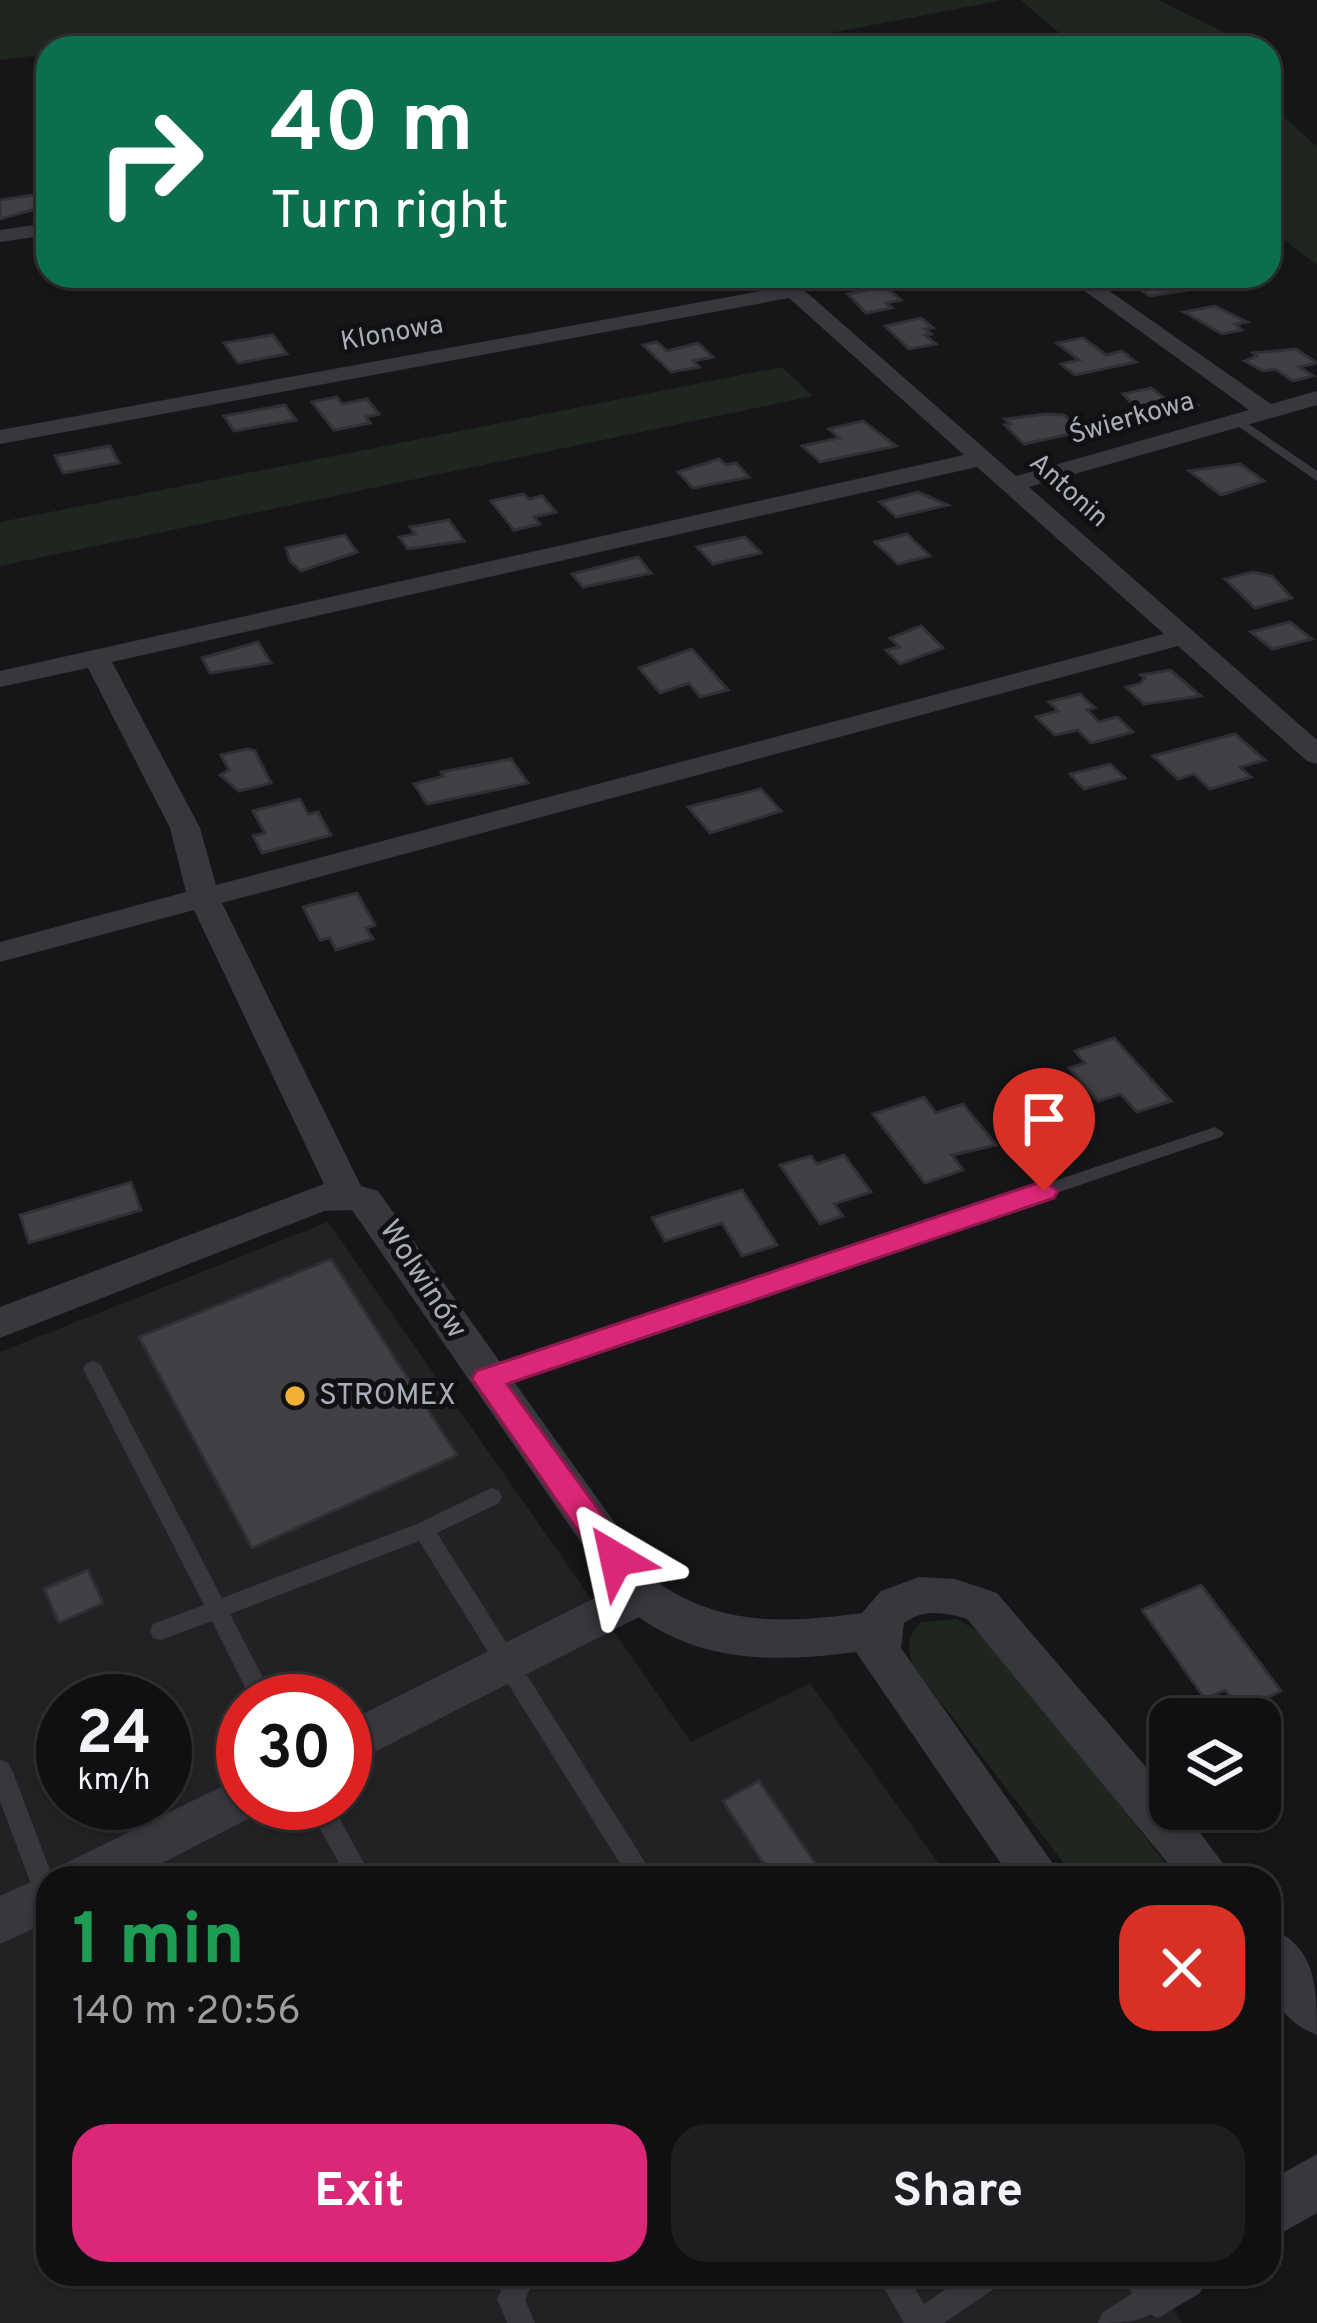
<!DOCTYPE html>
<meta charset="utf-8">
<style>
:root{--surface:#101012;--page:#1e1e20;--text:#f1f3f6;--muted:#9c9d9f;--line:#303032;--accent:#db2777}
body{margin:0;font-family:Overpass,sans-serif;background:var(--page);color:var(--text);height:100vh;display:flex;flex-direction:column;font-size:45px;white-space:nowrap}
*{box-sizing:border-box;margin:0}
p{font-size:39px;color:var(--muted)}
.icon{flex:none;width:66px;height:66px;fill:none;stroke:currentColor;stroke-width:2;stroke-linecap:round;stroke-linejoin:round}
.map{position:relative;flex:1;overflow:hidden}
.details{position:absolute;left:36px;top:1866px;width:1245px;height:420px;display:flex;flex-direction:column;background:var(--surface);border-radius:36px;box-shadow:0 3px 9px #0004,0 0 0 3px var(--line)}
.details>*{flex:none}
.banner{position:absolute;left:36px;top:36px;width:1245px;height:252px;border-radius:36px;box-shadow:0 3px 9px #0004,0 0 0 3px var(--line);background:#0b6e4f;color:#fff;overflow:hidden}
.fabs{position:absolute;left:1149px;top:1698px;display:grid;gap:24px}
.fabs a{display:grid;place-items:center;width:132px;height:132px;border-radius:24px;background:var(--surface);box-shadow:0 3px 9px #0004,0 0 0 3px var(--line);font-size:60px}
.speed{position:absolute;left:36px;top:1674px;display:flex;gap:24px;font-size:60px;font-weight:700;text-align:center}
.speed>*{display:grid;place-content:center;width:156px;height:156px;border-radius:50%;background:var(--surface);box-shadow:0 3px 9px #0004,0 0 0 3px var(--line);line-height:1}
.speed small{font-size:30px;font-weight:400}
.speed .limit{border:18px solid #d22;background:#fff;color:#111}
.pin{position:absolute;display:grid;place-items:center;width:102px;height:102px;color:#fff;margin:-123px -51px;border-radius:50% 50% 50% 0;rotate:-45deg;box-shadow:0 0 12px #0007}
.pin .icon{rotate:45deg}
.me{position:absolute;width:132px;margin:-66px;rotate:324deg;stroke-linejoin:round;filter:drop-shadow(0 0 9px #0008)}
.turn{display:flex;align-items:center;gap:42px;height:252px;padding:0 36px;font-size:54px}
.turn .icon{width:156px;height:156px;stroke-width:2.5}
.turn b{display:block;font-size:84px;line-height:102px}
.round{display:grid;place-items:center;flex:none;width:126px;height:126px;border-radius:36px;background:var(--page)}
.overview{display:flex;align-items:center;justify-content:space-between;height:204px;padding:0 36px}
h1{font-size:72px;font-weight:700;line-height:90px;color:#1e9e55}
.button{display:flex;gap:24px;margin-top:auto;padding:24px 36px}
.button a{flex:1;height:138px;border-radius:36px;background:var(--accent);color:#fff;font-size:48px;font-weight:700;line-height:138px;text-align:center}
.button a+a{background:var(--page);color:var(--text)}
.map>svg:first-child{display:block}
.built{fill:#222225;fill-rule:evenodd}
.green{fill:#1e261f}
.building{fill:#404145;stroke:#303034;stroke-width:3}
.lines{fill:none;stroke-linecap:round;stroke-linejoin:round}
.service{fill:#37383d;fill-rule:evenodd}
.minor{fill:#37383d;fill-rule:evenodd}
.route{fill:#db2777;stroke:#8e194d;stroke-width:3}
.poi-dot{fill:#f2b134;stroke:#111113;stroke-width:4.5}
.labels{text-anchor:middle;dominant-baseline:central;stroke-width:10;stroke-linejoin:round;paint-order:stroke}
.far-street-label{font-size:27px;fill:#a8adb8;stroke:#111113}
.street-label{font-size:30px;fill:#a8adb8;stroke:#111113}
.poi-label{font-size:30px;fill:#a8adb8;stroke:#111113;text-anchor:start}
</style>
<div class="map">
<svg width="1317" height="2323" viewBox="0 0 1317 2323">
<rect width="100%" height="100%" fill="#161618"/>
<path class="built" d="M 328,1222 L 691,1742 L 810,1683 L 949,1878 L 48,1878 L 48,2274 L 1147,2274 L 1182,2323 L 0,2323 L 0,1352 ZM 63,1701 L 165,1701 L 165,1803 L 63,1803 ZM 243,1701 L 345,1701 L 345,1803 L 243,1803 Z"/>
<g class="green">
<polygon points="0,0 1004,0 751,48 591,43 215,48 152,40 48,48 48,54 0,60"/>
<polygon points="1021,0 1158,0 1257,48 1077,48"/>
<polygon points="1269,103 1317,147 1317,265 1269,228"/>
<polygon points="782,367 813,396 0,566 0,522"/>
<path d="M 957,1619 L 989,1638 L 1177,1878 L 1075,1878 L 913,1666 C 907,1647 907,1637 921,1622 Z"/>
</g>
<g class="building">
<polygon points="33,195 43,207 0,219 0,200"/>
<polygon points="1175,276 1194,289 1150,296 1141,290 1159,287 1145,277"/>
<polygon points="872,289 888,289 901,300 886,303 892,308 866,313 848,294"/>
<polygon points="1215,306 1247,322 1235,324 1242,330 1222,334 1184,312"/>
<polygon points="921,318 933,328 925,329 931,334 925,335 936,344 909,349 885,326"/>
<polygon points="273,335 287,354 238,363 224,343"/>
<polygon points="1083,338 1106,355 1122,351 1136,362 1075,375 1061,364 1079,360 1057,343"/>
<polygon points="657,342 667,351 698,343 713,357 693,361 699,367 671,372 643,345"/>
<polygon points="1296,349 1317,363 1299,367 1313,376 1293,381 1275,369 1263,371 1245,361 1257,356 1253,353"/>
<polygon points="1151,388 1170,402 1188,398 1198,405 1144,417 1123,394"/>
<polygon points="337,397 342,404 367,399 379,414 366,417 370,423 334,430 312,402"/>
<polygon points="285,405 296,420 234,431 224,416"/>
<polygon points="1046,414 1064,415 1084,431 1024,444 1005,425 1011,424 1005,419"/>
<polygon points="863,421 896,446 820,462 802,446 839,438 829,429"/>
<polygon points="110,446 119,463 63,473 55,456"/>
<polygon points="719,459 726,465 736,463 749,477 693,488 678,472"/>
<polygon points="1240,464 1264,481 1221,495 1189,471"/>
<polygon points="918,492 948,505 896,517 880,502"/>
<polygon points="524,494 529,499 542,496 556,512 534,517 540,524 514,530 491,501"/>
<polygon points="449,520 464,541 408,549 399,537 415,534 410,527"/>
<polygon points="907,534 930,556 898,564 875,542"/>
<polygon points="345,535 357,552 301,571 290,561 286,548"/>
<polygon points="745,537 761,553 713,564 697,547"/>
<polygon points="638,557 651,573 583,587 572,574"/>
<polygon points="1253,572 1272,576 1292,598 1255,608 1225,579"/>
<polygon points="1290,622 1312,639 1272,649 1251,632"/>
<polygon points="921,626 943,648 900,664 886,650 899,647 890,638"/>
<polygon points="258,642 271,663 210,673 202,658"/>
<polygon points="692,649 728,690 700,697 689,683 660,693 639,668"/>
<polygon points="1170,670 1201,696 1144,704 1126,687 1140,684 1145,678 1141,675"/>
<polygon points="1080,694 1095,708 1087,710 1099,722 1117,717 1133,732 1091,743 1078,730 1055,735 1036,717 1058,711 1049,702"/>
<polygon points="1235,734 1265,760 1240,767 1251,777 1210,789 1194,774 1178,779 1153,756"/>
<polygon points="247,749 255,751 271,783 239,791 220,775 229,770 221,755"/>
<polygon points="511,759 528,783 427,804 414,784 444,776 441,772"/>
<polygon points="1110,764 1125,778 1084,789 1070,774"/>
<polygon points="761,789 781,811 710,833 688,807"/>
<polygon points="300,799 308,814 318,812 331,835 262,853 253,836 265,833 253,811"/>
<polygon points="357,893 375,925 366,928 373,939 336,950 330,938 320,940 303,907"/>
<polygon points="1114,1038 1171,1101 1137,1112 1121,1094 1098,1101 1069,1068 1085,1063 1075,1051"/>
<polygon points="924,1097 936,1113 963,1104 996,1145 952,1155 963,1170 925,1183 873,1114"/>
<polygon points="844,1155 871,1192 834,1204 843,1216 820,1224 780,1165 811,1156 817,1164"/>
<polygon points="131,1182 141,1210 29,1243 20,1215"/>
<polygon points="742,1190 777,1245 742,1256 722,1223 665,1241 652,1218"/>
<polygon points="331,1259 457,1455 252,1548 139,1337"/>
<polygon points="88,1570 103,1603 59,1623 44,1589"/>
<polygon points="1201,1585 1281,1691 1240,1710 1225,1690 1205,1699 1142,1610"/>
<polygon points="759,1781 825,1878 773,1878 723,1801"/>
</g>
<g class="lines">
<g class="service">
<polygon points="1232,418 1240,418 1317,471 1317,481 1232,422"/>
<polygon points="1215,1127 1224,1133 1221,1137 494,1384 487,1387 480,1384 477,1379 480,1374"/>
<polygon points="93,1361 100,1364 222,1598 417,1524 485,1491 492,1488 499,1491 502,1497 499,1503 437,1533 655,1878 629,1878 419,1541 230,1614 275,1701 252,1701 212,1621 161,1640 153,1638 150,1631 153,1624 204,1605 83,1369 86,1364"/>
<polygon points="0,1759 8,1763 12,1770 53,1878 48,1878 48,1909 39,1905 0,1801"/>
<polygon points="306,1803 331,1803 372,1878 347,1878"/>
<polygon points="509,2274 537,2274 525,2300 535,2323 507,2323 497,2299"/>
<polygon points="876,2274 906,2274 924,2304 967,2274 1005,2274 1001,2284 944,2323 904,2323"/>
<path d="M 1154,2279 L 1164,2283 L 1168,2293 C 1156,2323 1125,2323 1098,2323 L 1102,2313 Z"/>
</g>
<g class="minor">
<polygon points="48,223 48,235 0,242 0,230"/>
<path d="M 766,276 L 788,276 L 1016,476 L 1249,410 L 1064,276 L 1088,276 L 1271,404 L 1317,391 L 1317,405 L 1029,487 L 1317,740 L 1317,764 L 1307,761 L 1178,646 L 222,903 L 361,1186 L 378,1191 L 657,1582 C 722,1627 787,1623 862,1613 L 881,1591 L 919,1577 L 955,1579 L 997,1593 L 1170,1795 L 1170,1809 L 1182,1809 L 1234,1878 L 1180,1878 L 967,1619 C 944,1612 924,1609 904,1623 L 901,1648 L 1063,1878 L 1011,1878 L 856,1652 C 780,1662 704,1664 639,1617 L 345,1767 L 345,1723 L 613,1589 L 352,1210 L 324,1211 L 0,1338 L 0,1307 L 324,1184 L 194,910 L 0,962 L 0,942 L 186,892 L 170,828 L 88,668 L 0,687 L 0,671 L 964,455 L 789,298 L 0,444 L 0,430 L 777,288 ZM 977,467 L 1164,634 L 216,885 L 200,828 L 112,662 Z"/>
<polygon points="243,1776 243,1803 264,1803 260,1813 133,1878 61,1878 68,1862"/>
<polygon points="48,1874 58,1878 48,1878 48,1922 0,1944 0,1896"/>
<path d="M 1269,1927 C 1317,1947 1317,1988 1317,2035 C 1265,2014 1269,1975 1269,1927 Z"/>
<polygon points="1317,2154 1317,2213 1269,2240 1269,2181"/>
<polygon points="1137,2274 1208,2274 1200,2293 1158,2318 1139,2309 1130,2290"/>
</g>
</g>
<polygon class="route" points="1044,1181 1058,1191 1054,1198 507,1384 627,1549 632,1559 627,1568 604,1568 472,1379 476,1371"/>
<circle class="poi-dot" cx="295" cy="1396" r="12"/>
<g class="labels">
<g class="far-street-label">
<text transform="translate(392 334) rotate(-10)">Klonowa</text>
<text transform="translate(1132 419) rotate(-16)">Świerkowa</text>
<text transform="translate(1068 491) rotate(42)">Antonin</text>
</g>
<g class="street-label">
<text transform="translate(422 1280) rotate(57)">Wolwinów</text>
</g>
<g class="poi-label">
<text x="319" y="1396">STROMEX</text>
</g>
</g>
</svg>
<div class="fabs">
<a><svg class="icon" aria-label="layers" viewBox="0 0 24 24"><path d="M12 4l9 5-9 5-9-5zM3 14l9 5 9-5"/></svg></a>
</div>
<div class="speed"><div>24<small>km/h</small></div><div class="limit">30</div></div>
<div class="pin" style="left:1044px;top:1191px;background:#d93025"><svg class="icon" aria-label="arrive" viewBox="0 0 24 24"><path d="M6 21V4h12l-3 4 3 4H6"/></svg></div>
<svg class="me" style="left:616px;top:1559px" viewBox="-20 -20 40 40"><path d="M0-17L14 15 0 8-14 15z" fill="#db2777" stroke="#fff" stroke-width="4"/></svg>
<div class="banner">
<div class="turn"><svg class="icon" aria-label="right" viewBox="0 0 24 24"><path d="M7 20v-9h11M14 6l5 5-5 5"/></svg><div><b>40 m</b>Turn right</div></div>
</div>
<section class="details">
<div class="overview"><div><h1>1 min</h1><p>140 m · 20:56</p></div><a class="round" style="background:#d93025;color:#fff"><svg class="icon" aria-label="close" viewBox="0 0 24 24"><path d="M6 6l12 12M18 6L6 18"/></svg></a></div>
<div class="button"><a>Exit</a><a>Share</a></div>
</section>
</div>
